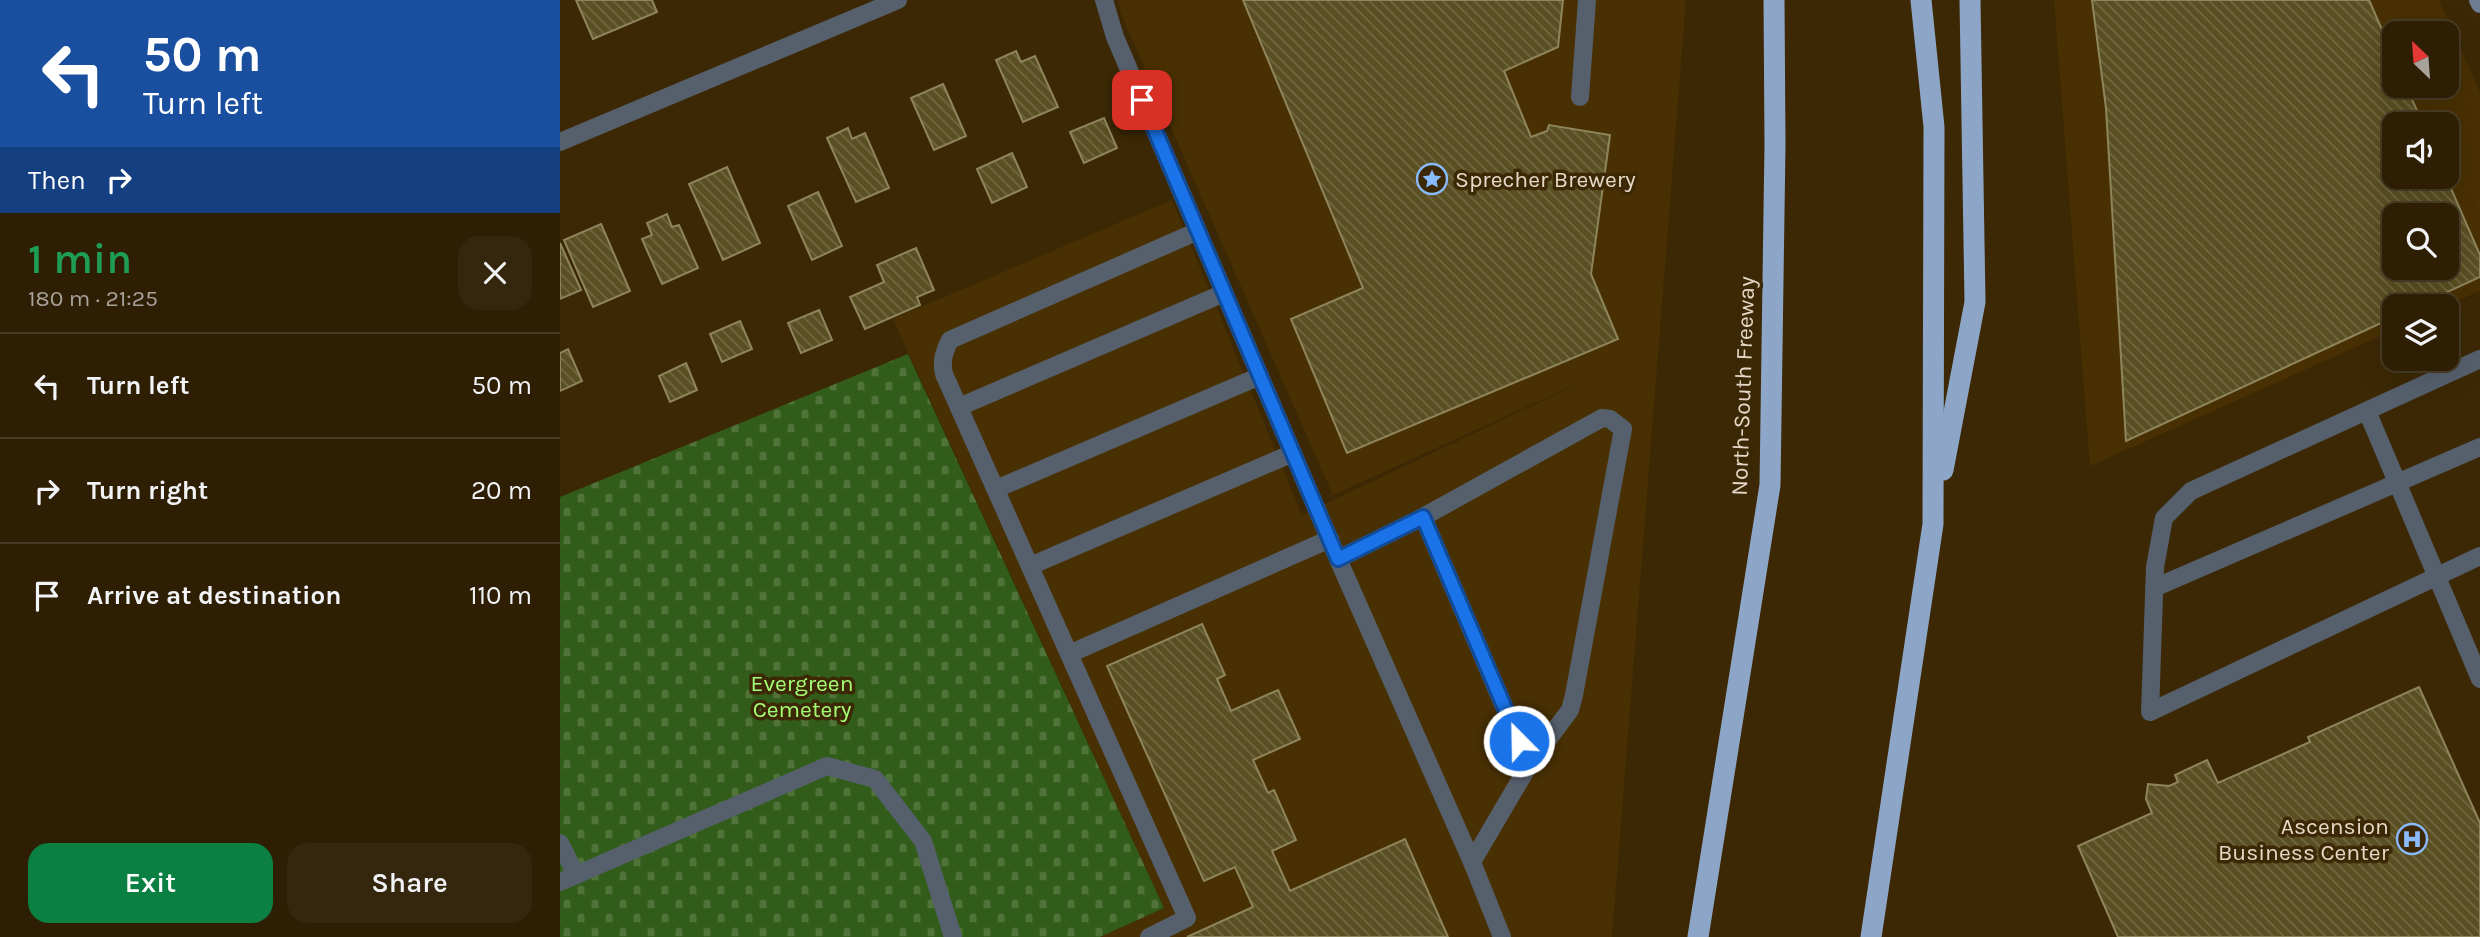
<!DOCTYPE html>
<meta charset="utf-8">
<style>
:root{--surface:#2d1e04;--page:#35270e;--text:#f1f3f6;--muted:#a7a29a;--line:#483c26;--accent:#0b8043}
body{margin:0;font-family:Karla,sans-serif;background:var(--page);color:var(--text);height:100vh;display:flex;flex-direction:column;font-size:26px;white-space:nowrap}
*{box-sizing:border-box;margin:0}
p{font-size:23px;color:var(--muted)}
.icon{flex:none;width:38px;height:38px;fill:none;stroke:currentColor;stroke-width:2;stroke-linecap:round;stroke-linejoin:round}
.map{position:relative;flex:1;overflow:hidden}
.panel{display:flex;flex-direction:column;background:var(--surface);width:560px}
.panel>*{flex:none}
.hud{background:#1a4fa0;color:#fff;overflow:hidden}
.needle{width:46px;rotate:335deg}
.fabs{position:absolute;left:1822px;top:21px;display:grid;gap:14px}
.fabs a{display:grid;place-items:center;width:77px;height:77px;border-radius:14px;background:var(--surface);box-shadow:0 7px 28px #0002,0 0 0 2px var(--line);font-size:35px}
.pin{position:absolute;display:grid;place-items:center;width:60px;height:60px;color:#fff;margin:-30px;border-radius:14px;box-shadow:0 4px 10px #0006}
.me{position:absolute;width:77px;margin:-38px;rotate:337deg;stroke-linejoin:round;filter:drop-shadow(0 0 5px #0008)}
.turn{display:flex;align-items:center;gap:24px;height:147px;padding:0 28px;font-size:32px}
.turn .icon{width:91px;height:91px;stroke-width:2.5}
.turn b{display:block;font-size:49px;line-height:60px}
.then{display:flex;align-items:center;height:66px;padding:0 28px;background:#0003;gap:14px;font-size:26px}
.round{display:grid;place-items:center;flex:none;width:74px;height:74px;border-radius:21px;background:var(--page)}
.overview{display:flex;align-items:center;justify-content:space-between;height:119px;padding:0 28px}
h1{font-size:42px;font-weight:600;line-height:52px;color:#1e9e55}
.button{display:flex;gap:14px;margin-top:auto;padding:14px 28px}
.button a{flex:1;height:80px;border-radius:21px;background:var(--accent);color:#fff;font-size:28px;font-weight:600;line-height:80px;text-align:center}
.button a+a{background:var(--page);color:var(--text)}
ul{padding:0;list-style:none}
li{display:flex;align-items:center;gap:21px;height:105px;padding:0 28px;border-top:2px solid var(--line)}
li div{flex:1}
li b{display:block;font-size:26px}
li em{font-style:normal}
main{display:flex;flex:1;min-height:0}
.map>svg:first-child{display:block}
.built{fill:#493003;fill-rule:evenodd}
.cemetery{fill:url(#cemetery-stones)}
.building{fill:url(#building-back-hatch);stroke:#8e855d;stroke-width:2;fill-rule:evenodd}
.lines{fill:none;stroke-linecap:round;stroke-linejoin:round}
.lane{stroke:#56606d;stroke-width:18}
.street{stroke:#56606d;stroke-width:18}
.secondary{stroke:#6c7c92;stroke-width:18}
.highway{stroke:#8da6c7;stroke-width:21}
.route-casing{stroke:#114b97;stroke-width:18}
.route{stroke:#1a73e8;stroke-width:12}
.labels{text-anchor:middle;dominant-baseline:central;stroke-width:7;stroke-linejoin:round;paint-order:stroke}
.poi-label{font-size:23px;fill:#e5d8c6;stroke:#3c2805;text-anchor:start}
.street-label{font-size:23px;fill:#e5d8c6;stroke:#3c2805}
.park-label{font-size:23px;fill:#a4fe75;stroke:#3c2805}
</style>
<main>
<section class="panel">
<div class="hud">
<div class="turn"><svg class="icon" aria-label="left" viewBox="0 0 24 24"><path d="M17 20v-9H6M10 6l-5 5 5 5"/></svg><div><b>50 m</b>Turn left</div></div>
<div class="then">Then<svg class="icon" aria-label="right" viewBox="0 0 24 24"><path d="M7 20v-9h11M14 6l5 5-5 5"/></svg></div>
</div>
<div class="overview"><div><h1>1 min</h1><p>180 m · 21:25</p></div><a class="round"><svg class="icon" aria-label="close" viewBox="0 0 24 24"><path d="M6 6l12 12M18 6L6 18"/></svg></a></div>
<ul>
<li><svg class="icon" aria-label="left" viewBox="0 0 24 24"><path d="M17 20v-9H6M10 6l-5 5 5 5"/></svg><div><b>Turn left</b></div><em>50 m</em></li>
<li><svg class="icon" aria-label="right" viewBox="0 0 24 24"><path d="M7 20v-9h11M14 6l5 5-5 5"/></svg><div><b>Turn right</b></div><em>20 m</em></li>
<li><svg class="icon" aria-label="arrive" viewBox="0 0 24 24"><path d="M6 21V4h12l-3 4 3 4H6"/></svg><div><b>Arrive at destination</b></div><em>110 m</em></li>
</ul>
<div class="button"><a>Exit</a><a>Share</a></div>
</section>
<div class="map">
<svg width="1920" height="937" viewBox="0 0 1920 937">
<defs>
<pattern id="cemetery-stones" width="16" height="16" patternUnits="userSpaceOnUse" patternTransform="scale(1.75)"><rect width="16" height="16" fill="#325c19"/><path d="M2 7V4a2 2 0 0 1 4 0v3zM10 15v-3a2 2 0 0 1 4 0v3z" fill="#507339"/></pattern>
<pattern id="building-back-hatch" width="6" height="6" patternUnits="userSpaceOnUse" patternTransform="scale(1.75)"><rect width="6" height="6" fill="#5a4f22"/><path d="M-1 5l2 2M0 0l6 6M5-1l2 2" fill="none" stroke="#726841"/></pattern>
</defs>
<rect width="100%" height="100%" fill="#3c2805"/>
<g class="built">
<polygon points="559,0 1126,0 1052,937 540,937 604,908 333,319 612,200 742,515 1030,378 773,495 560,12"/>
<path d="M 1494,0 L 1879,0 L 1920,92 L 1920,291 L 1886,306 L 1834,306 L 1834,330 L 1530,466 ZM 1834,33 L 1886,33 L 1886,86 L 1834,86 ZM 1834,124 L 1886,124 L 1886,177 L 1834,177 ZM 1834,215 L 1886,215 L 1886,268 L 1834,268 Z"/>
</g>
<polygon class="cemetery" points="348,354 604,908 540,937 0,937 0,497"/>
<g class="building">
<polygon points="16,0 92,0 97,12 33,39"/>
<polygon points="683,0 1003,0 998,47 944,71 971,137 987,131 989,125 1050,135 1031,274 1058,339 787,453 731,319 803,288"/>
<path d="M 1532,0 L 1809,0 L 1834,57 L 1834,86 L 1846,86 L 1863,124 L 1834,124 L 1834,177 L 1886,177 L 1920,255 L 1920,277 L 1857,306 L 1834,306 L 1834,317 L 1566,441 L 1546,108 ZM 1834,215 L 1886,215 L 1886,268 L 1834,268 Z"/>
<polygon points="456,51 461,62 475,56 498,107 463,122 436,60"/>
<polygon points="383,84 406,136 374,150 351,98"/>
<polygon points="544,118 557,148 524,163 510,132"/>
<polygon points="288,128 292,139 305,133 329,188 296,202 267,138"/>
<polygon points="452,153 467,187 432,203 417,169"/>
<polygon points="167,167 200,243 163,260 129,184"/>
<polygon points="258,192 282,246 252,260 228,206"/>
<polygon points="107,214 112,227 119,225 138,268 102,284 82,239 92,235 87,223"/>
<polygon points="41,224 70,291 33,307 4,240"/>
<polygon points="0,243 21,290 0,299"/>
<polygon points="356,248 374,290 357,297 360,305 305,329 290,297 324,282 317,265"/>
<polygon points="259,310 272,340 241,353 228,323"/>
<polygon points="180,321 192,349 162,362 150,334"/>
<polygon points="8,349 22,381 0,391 0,353"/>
<polygon points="126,363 137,390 110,402 99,376"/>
<polygon points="642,624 665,675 657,679 671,711 718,690 740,739 693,760 708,793 714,790 736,840 712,851 730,891 845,839 888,937 627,937 693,907 675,867 644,881 547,666"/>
<polygon points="1859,687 1920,823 1920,937 1558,937 1518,846 1592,813 1586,799 1588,784 1609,786 1618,782 1615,775 1647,760 1658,783 1750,742 1748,737"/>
</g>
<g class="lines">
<g class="lane">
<polyline points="544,0 555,37 778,559 863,517 969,765 912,862 942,937"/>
<polyline points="1020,97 1027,0"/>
<polyline points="1920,359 1631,491 1604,518 1595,567 1590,712 1920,556"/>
<polyline points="399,407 664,293"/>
<polyline points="1807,411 1920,679"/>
<polyline points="436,489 700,376"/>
<polyline points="863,517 1042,418 1050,419 1063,429 1014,695 1010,710 969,765"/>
<polyline points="778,559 912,862"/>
<polyline points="470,566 733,453"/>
<polyline points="1594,588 1920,447"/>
<path d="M 509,654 L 384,374 C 381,361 384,352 390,340 L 638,231"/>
<polyline points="0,843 16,875 0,882"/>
<polyline points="16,875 267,766 315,779 363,841 393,937"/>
<polyline points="589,937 627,918 509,654 770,539"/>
</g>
<polyline class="street" points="0,142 338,0"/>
<polyline class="secondary" points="1918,0 1920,4"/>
<g class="highway">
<polyline points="1383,470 1415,302 1410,0"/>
<polyline points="1138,937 1210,485 1215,144 1214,0"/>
<polyline points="1311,937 1373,524 1374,127 1361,0"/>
</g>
</g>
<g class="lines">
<g class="route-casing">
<polyline id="route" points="582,100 778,559 863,517 959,741"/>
</g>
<use href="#route" class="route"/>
</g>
<defs>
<g id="sight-ring" transform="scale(1.575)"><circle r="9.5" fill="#3c2805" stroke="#89bafc" stroke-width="1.5"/><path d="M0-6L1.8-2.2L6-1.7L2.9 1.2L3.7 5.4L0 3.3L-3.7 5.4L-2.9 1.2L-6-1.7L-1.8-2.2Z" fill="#89bafc"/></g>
<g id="hospital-ring" transform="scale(1.575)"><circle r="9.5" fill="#3c2805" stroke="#89bafc" stroke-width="1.5"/><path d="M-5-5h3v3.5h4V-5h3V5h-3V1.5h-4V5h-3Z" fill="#89bafc"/></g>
</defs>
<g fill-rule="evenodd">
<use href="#sight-ring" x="872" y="179"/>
<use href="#hospital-ring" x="1852" y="839"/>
</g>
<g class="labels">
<g class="poi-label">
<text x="895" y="179">Sprecher Brewery</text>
<text x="1829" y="826" text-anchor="end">Ascension<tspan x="1829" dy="26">Business Center</tspan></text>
</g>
<g class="street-label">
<text transform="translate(1183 386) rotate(-88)">North-South Freeway</text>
</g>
<g class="park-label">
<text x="242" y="683">Evergreen<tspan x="242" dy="26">Cemetery</tspan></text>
</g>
</g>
</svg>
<div class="fabs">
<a><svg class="needle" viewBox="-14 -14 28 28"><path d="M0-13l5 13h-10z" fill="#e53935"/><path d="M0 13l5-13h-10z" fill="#a7a29a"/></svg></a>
<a><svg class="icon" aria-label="sound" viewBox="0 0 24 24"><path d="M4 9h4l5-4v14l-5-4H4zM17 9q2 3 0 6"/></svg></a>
<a><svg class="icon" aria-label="search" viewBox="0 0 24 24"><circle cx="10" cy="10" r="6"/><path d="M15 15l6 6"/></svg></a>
<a><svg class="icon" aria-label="layers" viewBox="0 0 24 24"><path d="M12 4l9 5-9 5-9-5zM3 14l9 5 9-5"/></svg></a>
</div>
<div class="pin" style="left:582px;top:100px;background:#d93025"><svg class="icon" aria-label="arrive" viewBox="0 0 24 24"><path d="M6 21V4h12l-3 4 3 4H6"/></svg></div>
<svg class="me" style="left:959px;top:741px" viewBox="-20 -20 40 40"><circle r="17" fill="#1a73e8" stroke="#fff" stroke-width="3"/><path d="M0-11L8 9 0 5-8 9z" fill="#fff"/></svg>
</div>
</main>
